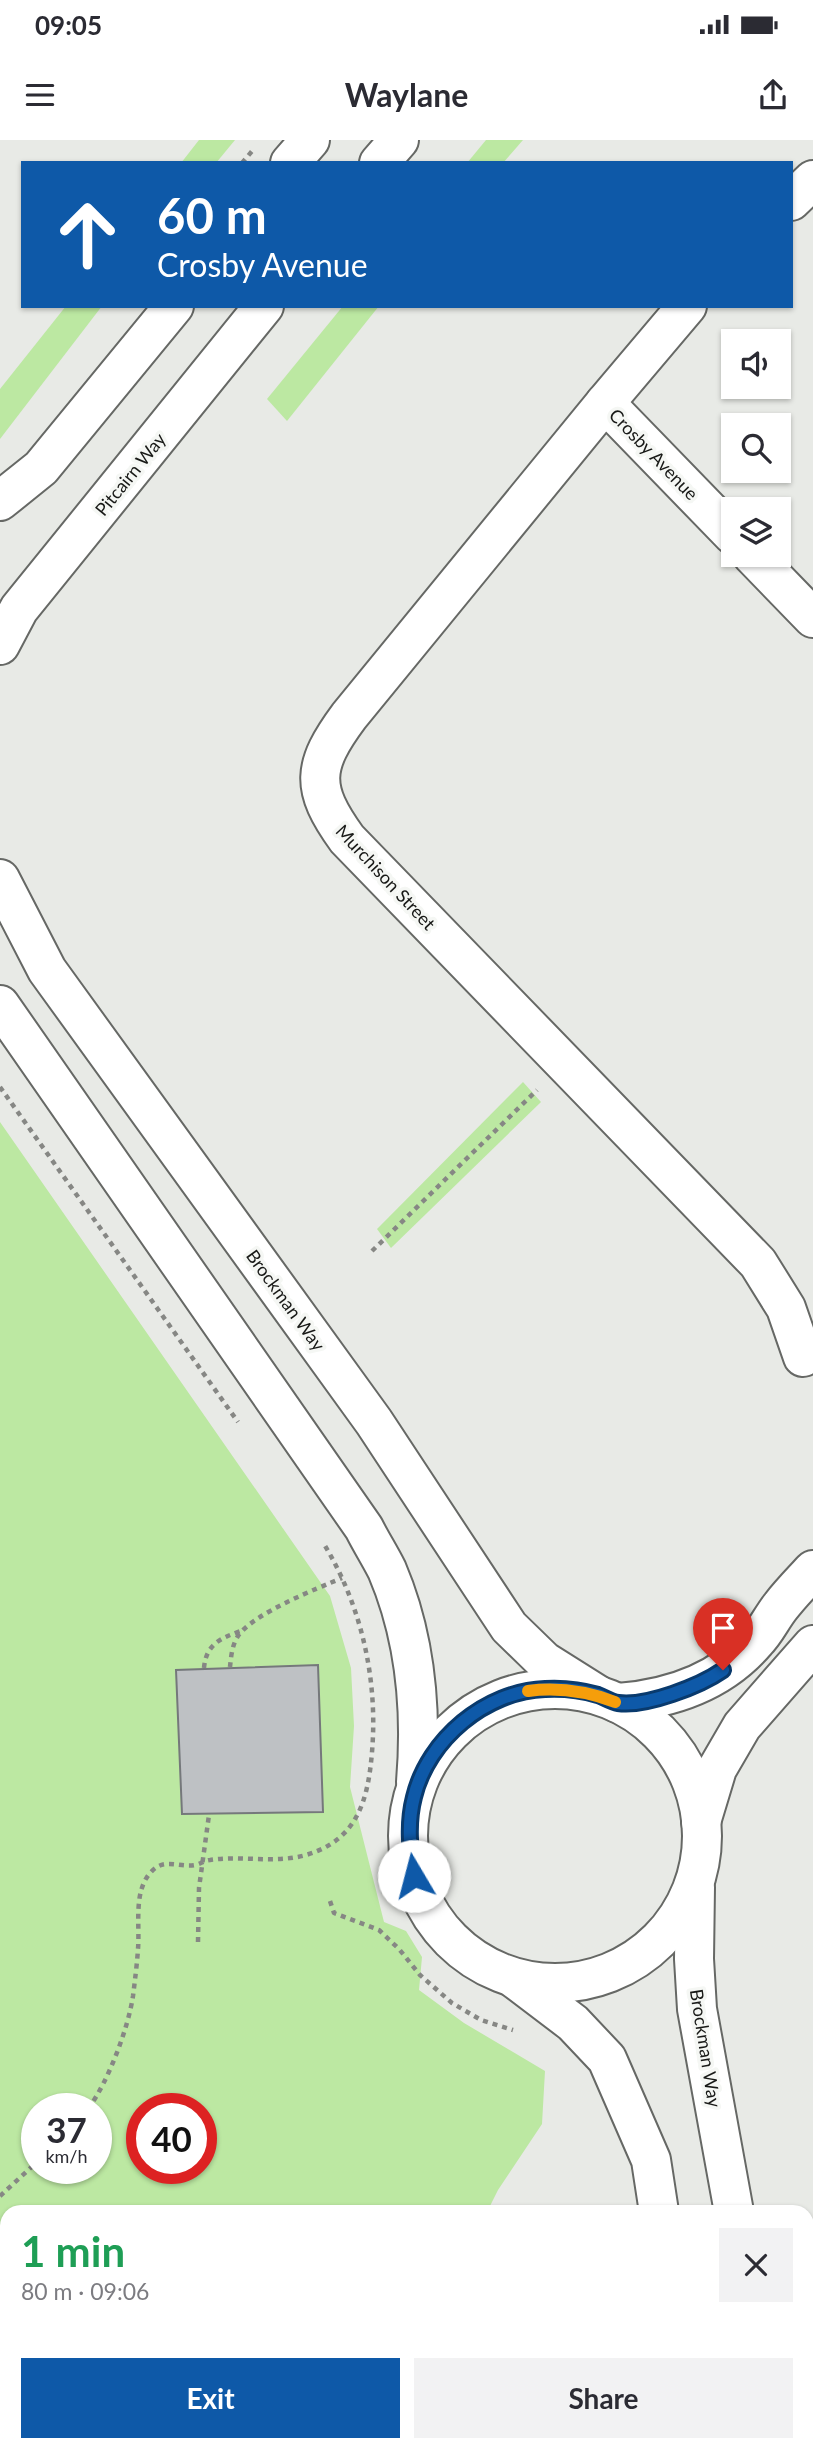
<!DOCTYPE html>
<meta charset="utf-8">
<style>
:root{--surface:#fff;--page:#f2f2f3;--text:#2b2b33;--muted:#7c7c81;--accent:#0e59a8}
body{margin:0;font-family:Lato,sans-serif;background:var(--page);color:var(--text);height:100vh;display:flex;flex-direction:column;font-size:26px;white-space:nowrap}
*{box-sizing:border-box;margin:0}
p{font-size:23px;color:var(--muted)}
.icon{flex:none;width:38px;height:38px;fill:none;stroke:currentColor;stroke-width:2;stroke-linecap:round;stroke-linejoin:round}
.map{position:relative;flex:1;overflow:hidden}
.sheet{position:absolute;left:0px;top:2065px;width:814px;height:247px;display:flex;flex-direction:column;background:var(--surface);border-radius:21px 21px 0 0;box-shadow:0 2px 5px #0004}
.sheet>*{flex:none}
.guide{position:absolute;left:21px;top:21px;width:772px;height:147px;border-radius:0px;box-shadow:0 2px 5px #0004;background:#0e59a8;color:#fff;overflow:hidden}
.tools{position:absolute;left:721px;top:189px;display:grid;gap:14px}
.tools a{display:grid;place-items:center;width:70px;height:70px;border-radius:0px;background:var(--surface);box-shadow:0 2px 5px #0004;font-size:35px}
.speed{position:absolute;left:21px;top:1953px;display:flex;gap:14px;font-size:35px;font-weight:700;text-align:center}
.speed>*{display:grid;place-content:center;width:91px;height:91px;border-radius:50%;background:var(--surface);box-shadow:0 2px 5px #0004;line-height:1}
.speed small{font-size:18px;font-weight:400}
.speed .limit{border:10px solid #d22;background:#fff;color:#111}
.pin{position:absolute;display:grid;place-items:center;width:60px;height:60px;color:#fff;margin:-72px -30px;border-radius:50% 50% 50% 0;rotate:-45deg;box-shadow:0 0 7px #0007}
.pin .icon{rotate:45deg}
.me{position:absolute;width:77px;margin:-38px;rotate:352deg;stroke-linejoin:round;filter:drop-shadow(0 0 5px #0008)}
.turn{display:flex;align-items:center;gap:24px;height:147px;padding:0 21px;font-size:32px}
.turn .icon{width:91px;height:91px;stroke-width:2.5}
.turn b{display:block;font-size:49px;line-height:60px}
.round{display:grid;place-items:center;flex:none;width:74px;height:74px;border-radius:0px;background:var(--page)}
.summary{display:flex;align-items:center;justify-content:space-between;height:119px;padding:0 21px}
h1{font-size:42px;font-weight:700;line-height:52px;color:#1e9e55}
.button{display:flex;gap:14px;margin-top:auto;padding:14px 21px}
.button a{flex:1;height:80px;border-radius:0px;background:var(--accent);color:#fff;font-size:28px;font-weight:700;line-height:80px;text-align:center}
.button a+a{background:var(--page);color:var(--text)}
.status{display:flex;justify-content:space-between;align-items:center;height:49px;padding:0 35px;background:var(--surface);direction:ltr}
.status svg{height:19px;fill:currentColor}
header{display:flex;justify-content:space-between;align-items:center;height:91px;padding:0 21px;background:var(--surface);font-size:32px;font-weight:700}
.map>svg:first-child{display:block}
.green{fill:#bce8a2;fill-rule:evenodd}
.building{fill:#bec1c4;stroke:#75787b;stroke-width:2}
.lines{fill:none;stroke-linecap:round;stroke-linejoin:round}
.minor-casing{stroke:#666865;stroke-width:42}
.major-casing{stroke:#666865;stroke-width:42}
.path{stroke:#868784;stroke-width:4.5;stroke-dasharray:5 5;stroke-linecap:butt}
.minor{stroke:#fff;stroke-width:38}
.major{stroke:#fff;stroke-width:38}
.route-casing{stroke:#093a6d;stroke-width:18}
.route{stroke:#0e59a8;stroke-width:12}
.slow{stroke:#f59e0b;stroke-width:12}
.labels{text-anchor:middle;dominant-baseline:central;stroke-width:7;stroke-linejoin:round;paint-order:stroke}
.street-label{font-size:18px;fill:#181917;stroke:#f5f7f4}
</style>
<div class="status"><b>09:05</b><svg viewBox="0 0 49 12"><path d="M0 12V9h3v3zM5 12V6h3v6zM10 12V3h3v9zM15 12V0h3v12zM26 1h20v11H26zM47 4h2v5h-2z"/></svg></div>
<header><svg class="icon" aria-label="menu" viewBox="0 0 24 24"><path d="M4 6h16M4 12h16M4 18h16"/></svg>Waylane<svg class="icon" aria-label="share" viewBox="0 0 24 24"><path d="M12 15V3M7 8l5-5 5 5M5 13v7h14v-7"/></svg></header>
<div class="map">
<svg width="813" height="2311" viewBox="0 0 813 2311">
<rect width="100%" height="100%" fill="#e8eae6"/>
<g class="green">
<polygon points="199,0 235,0 216,23 181,23"/>
<polygon points="486,0 523,0 503,23 467,23"/>
<polygon points="66,166 102,166 0,299 0,249"/>
<polygon points="343,166 379,166 287,281 267,259"/>
<polygon points="523,942 541,962 391,1108 377,1089"/>
<path d="M 0,982 L 330,1456 L 351,1528 L 354,1586 L 350,1647 L 384,1782 L 406,1791 L 422,1817 L 419,1850 L 464,1883 L 545,1931 L 542,1984 L 498,2050 L 487,2072 L 7,2072 L 7,2305 L 439,2305 L 440,2311 L 0,2311 ZM 37,1969 L 96,1969 L 96,2028 L 37,2028 ZM 142,1969 L 201,1969 L 201,2028 L 142,2028 Z"/>
</g>
<polygon class="building" points="318,1525 323,1672 182,1674 176,1530"/>
<g class="lines">
<g class="minor-casing">
<g id="minor">
<polyline points="791,61 813,40"/>
<path d="M 687,166 L 605,263 L 349,576 C 312,626 310,648 347,699 L 758,1123 L 786,1168 L 803,1217"/>
<polyline points="605,263 733,395"/>
<polyline points="752,415 813,478"/>
<polyline points="0,739 47,830 374,1282 509,1487 544,1521 598,1555"/>
<path d="M 0,865 L 364,1388 C 371,1402 380,1416 387,1430 C 416,1498 422,1570 416,1642"/>
<circle cx="555" cy="1696" r="147"/>
<path d="M 618,1563 C 670,1559 721,1542 756,1501 C 766,1491 772,1477 781,1466 C 791,1453 802,1442 813,1430"/>
<polyline points="701,1682 717,1629 742,1586 813,1505"/>
<polyline points="695,1747 694,1819 697,1869 734,2072"/>
<polyline points="515,1839 573,1883 607,1919 651,2020 659,2072"/>
<polyline points="694,2305 695,2311"/>
<polyline points="769,2305 770,2311"/>
</g>
</g>
<g class="major-casing">
<g id="major">
<polyline points="290,23 310,0"/>
<polyline points="379,23 399,0"/>
<polyline points="0,361 41,328 174,166"/>
<polyline points="0,505 19,469 264,166"/>
</g>
</g>
<g class="path">
<polyline points="242,23 253,10"/>
<polyline points="0,947 238,1282"/>
<polyline points="372,1111 537,950"/>
<path d="M 230,1527 C 231,1517 232,1505 238,1496 C 254,1473 316,1449 342,1438"/>
<path d="M 204,1528 C 206,1504 221,1498 241,1491"/>
<polyline points="330,1761 334,1773 379,1790 399,1809 420,1835 452,1863 481,1880 513,1890"/>
<polyline points="198,1802 199,1748 209,1675"/>
<path d="M 88,1969 C 108,1942 128,1889 133,1856 C 135,1840 137,1824 138,1809 C 140,1785 133,1751 151,1732 C 164,1717 180,1728 195,1725 C 201,1724 205,1720 210,1720 C 242,1715 274,1724 306,1715 C 357,1700 368,1661 372,1612 C 378,1540 362,1467 324,1404"/>
<polyline points="0,2056 37,2022"/>
</g>
<use href="#minor" class="minor"/>
<use href="#major" class="major"/>
</g>
<g class="lines">
<g class="route-casing">
<path id="route" d="M 414,1736 C 410,1709 407,1684 414,1657 C 428,1599 486,1551 545,1549 C 563,1548 581,1550 598,1555 C 604,1557 611,1562 618,1563 C 646,1567 700,1546 723,1530"/>
</g>
<use href="#route" class="route"/>
<path class="slow" d="M 528,1551 C 559,1547 586,1551 615,1562"/>
</g>
<g class="labels">
<g class="street-label">
<text transform="translate(654 314) rotate(46)">Crosby Avenue</text>
<text transform="translate(130 334) rotate(-51)">Pitcairn Way</text>
<text transform="translate(386 737) rotate(47)">Murchison Street</text>
<text transform="translate(286 1160) rotate(54)">Brockman Way</text>
<text transform="translate(706 1908) rotate(81)">Brockman Way</text>
</g>
</g>
</svg>
<div class="tools">
<a><svg class="icon" aria-label="sound" viewBox="0 0 24 24"><path d="M4 9h4l5-4v14l-5-4H4zM17 9q2 3 0 6"/></svg></a>
<a><svg class="icon" aria-label="search" viewBox="0 0 24 24"><circle cx="10" cy="10" r="6"/><path d="M15 15l6 6"/></svg></a>
<a><svg class="icon" aria-label="layers" viewBox="0 0 24 24"><path d="M12 4l9 5-9 5-9-5zM3 14l9 5 9-5"/></svg></a>
</div>
<div class="speed"><div>37<small>km/h</small></div><div class="limit">40</div></div>
<div class="pin" style="left:723px;top:1530px;background:#d93025"><svg class="icon" aria-label="arrive" viewBox="0 0 24 24"><path d="M6 21V4h12l-3 4 3 4H6"/></svg></div>
<svg class="me" style="left:414px;top:1736px" viewBox="-20 -20 40 40"><circle r="19" fill="#fff"/><path d="M0-13L10 11 0 6-10 11z" fill="#0e59a8"/></svg>
<div class="guide">
<div class="turn"><svg class="icon" aria-label="ahead" viewBox="0 0 24 24"><path d="M12 20V5M6 11l6-6 6 6"/></svg><div><b>60 m</b>Crosby Avenue</div></div>
</div>
<section class="sheet">
<div class="summary"><div><h1>1 min</h1><p>80 m · 09:06</p></div><a class="round"><svg class="icon" aria-label="close" viewBox="0 0 24 24"><path d="M6 6l12 12M18 6L6 18"/></svg></a></div>
<div class="button"><a>Exit</a><a>Share</a></div>
</section>
</div>
